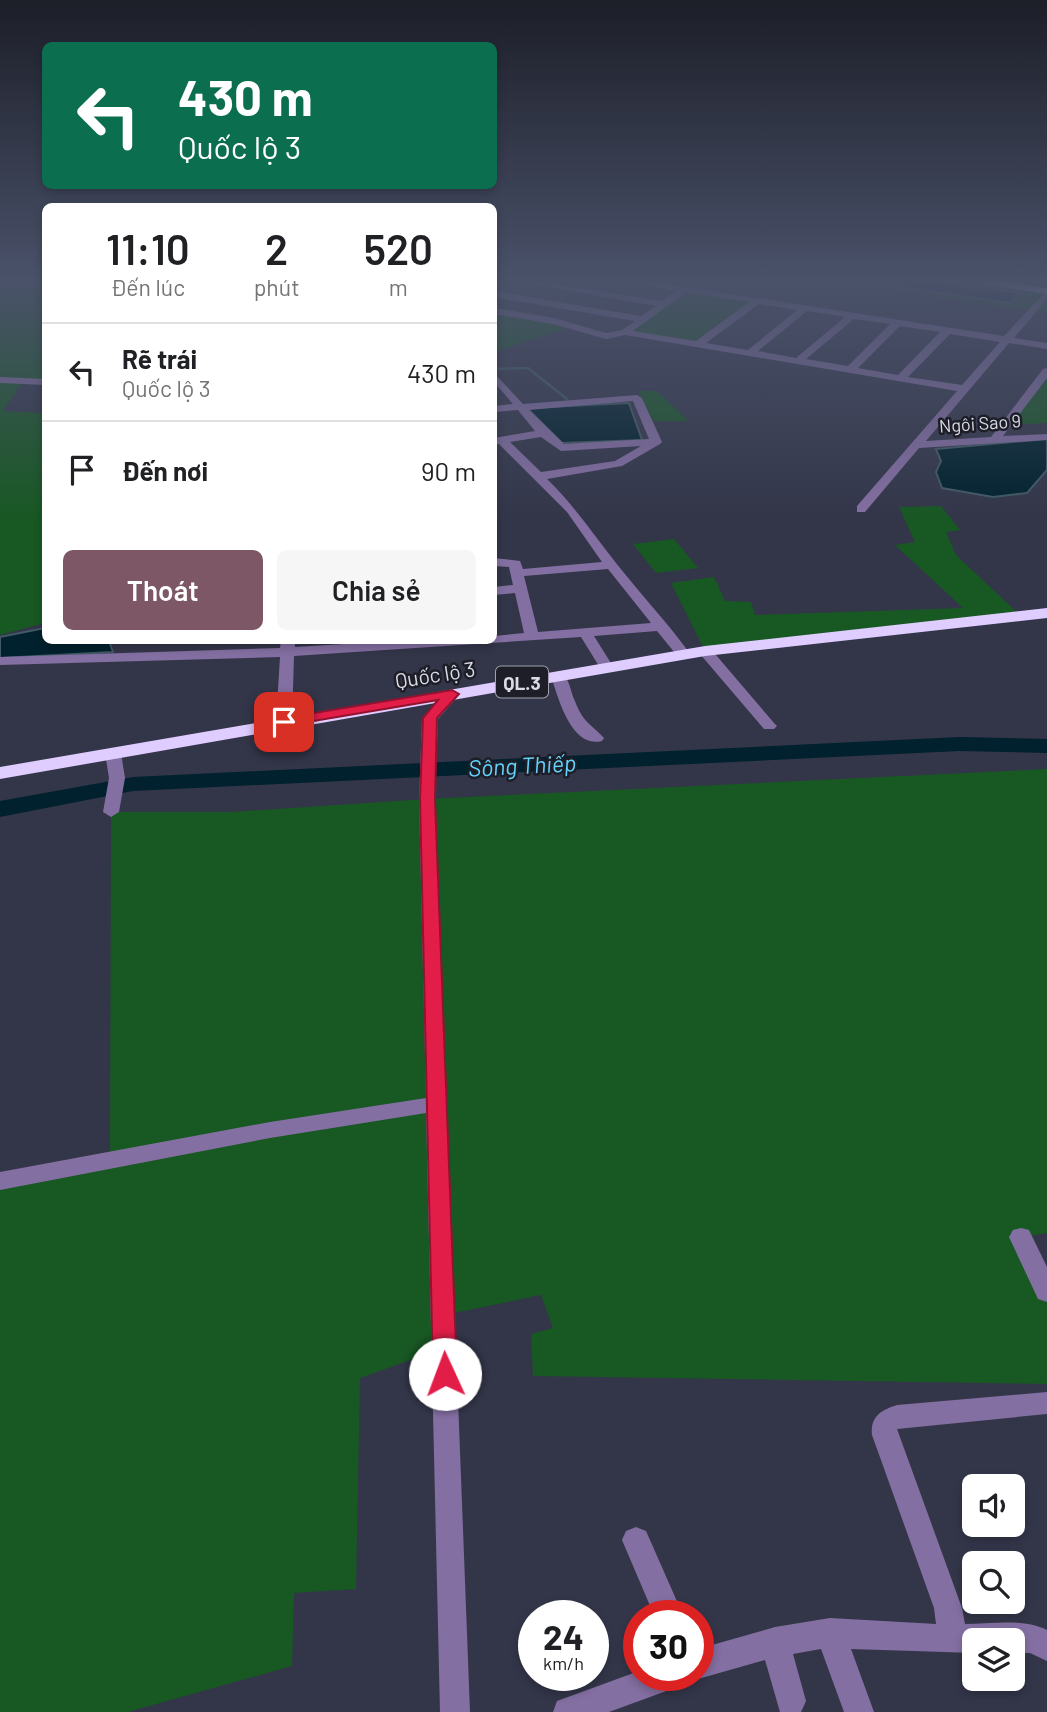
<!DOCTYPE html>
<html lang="vi">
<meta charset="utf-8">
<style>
:root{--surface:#fff;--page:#f6f6f6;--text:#202124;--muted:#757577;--line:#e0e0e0;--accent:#7e5766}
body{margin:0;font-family:Barlow,sans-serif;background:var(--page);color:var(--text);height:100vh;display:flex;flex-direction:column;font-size:26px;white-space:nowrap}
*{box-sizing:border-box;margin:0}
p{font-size:23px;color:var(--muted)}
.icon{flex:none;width:38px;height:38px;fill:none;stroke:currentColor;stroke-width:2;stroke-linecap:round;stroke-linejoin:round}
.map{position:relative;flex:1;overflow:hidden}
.details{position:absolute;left:42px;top:203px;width:455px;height:441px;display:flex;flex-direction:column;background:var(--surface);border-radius:10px;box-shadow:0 4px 10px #0003}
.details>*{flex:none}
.banner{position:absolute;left:42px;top:42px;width:455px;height:147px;border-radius:10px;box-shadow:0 4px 10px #0003;background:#0b6e4f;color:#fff;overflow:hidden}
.tools{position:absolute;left:962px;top:1474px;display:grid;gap:14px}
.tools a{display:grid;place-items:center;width:63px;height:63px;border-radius:10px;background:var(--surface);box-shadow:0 4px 10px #0003;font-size:35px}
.speed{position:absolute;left:518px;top:1600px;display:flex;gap:14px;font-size:35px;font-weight:700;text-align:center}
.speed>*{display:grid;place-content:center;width:91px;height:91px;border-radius:50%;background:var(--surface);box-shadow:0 4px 10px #0003;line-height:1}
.speed small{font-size:18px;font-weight:400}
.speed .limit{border:10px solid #d22;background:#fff;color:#111}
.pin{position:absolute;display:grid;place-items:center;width:60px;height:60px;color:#fff;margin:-30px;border-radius:14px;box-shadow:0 4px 10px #0006}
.me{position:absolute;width:77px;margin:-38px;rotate:358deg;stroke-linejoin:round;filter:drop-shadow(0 0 5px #0008)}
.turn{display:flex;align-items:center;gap:24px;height:147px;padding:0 21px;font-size:32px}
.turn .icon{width:91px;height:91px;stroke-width:2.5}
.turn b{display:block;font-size:49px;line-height:60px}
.eta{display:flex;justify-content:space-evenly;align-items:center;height:119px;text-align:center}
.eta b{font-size:42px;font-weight:600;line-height:49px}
.button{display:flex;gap:14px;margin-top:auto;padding:14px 21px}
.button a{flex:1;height:80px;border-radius:10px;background:var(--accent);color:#fff;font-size:28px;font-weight:600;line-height:80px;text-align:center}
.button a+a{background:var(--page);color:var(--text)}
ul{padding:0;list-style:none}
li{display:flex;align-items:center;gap:21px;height:98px;padding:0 21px;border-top:2px solid var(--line)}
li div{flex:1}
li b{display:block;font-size:26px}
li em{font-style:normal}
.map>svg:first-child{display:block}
.green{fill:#185823}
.water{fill:#00212d;stroke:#415965;stroke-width:2}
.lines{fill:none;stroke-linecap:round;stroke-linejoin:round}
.stream{stroke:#415965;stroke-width:2.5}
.river{fill:#00212d;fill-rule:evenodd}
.minor{fill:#846fa2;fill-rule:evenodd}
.highway{fill:#e0cdff;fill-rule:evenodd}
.route{fill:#e11d48;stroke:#92132f;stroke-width:2}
.labels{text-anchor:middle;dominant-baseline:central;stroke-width:5;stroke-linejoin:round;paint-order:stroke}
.far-street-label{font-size:18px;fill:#d9dbe7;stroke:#1d1e27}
.shield{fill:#1d1e27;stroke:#a1a2ad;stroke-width:2}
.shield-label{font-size:19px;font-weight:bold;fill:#d9dbe7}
.street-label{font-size:21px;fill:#d9dbe7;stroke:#1d1e27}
.water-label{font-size:23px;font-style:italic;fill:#62d3fc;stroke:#1d1e27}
</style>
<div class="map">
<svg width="1047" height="1712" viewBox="0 0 1047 1712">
<rect width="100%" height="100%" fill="#333649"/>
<g class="green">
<polygon points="0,281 45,281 45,383 23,381 3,411 45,413 45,623 0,635"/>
<polygon points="832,281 971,281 1047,292 1047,313"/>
<polygon points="685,289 757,301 698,344 625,332"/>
<polygon points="494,311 573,326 494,352"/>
<polygon points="1047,373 1047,423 1006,425"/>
<polygon points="638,391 657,391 688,421 654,421"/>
<polygon points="941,506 960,530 946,532 956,555 1021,616 705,651 671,583 714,577 725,601 751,602 755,615 963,608 895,545 915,542 899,507"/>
<polygon points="674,539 698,568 656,573 633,544"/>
<polygon points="1047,769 1047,1233 1022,1237 1047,1293 1047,1384 533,1376 531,1334 553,1328 541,1295 444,1315 444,1348 360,1378 356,1589 294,1593 292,1666 128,1712 0,1712 0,1181 110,1160 111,812 231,812 427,799"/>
</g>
<g class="water">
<polygon points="858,281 935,281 1020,293 1010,303"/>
<polygon points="629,403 642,440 562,443 527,408"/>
<polygon points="1047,439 1047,470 1027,493 993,497 942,488 936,472 941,461 936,449"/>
<polygon points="45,628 46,640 109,641 113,652 0,658 0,637"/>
</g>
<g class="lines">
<polyline class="stream" points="494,369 528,368 567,399"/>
<polygon class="river" points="959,737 1047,739 1047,753 959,751 133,791 0,817 0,801 133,777"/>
<g class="minor">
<path d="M 515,281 L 534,281 L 662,301 L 676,291 L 626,281 L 646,281 L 1004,336 L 1047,290 L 1047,299 L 1014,338 L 1047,343 L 1047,349 L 1009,343 L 926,441 L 991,437 L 1043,369 L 1047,368 L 1047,378 L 1003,436 L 1047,434 L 1047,440 L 919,448 L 865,512 L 857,512 L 857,506 L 957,391 L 625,335 L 606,339 L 553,324 L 494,314 L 494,308 L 554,318 L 606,333 L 622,330 L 635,321 L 494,297 L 494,291 L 641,316 L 656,306 ZM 686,292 L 749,302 L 696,341 L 633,331 ZM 759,304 L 797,310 L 748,350 L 706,343 ZM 807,311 L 845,317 L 796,358 L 758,351 ZM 854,319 L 890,324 L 848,366 L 806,359 ZM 900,326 L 940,332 L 898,375 L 858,368 ZM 950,334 L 1000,342 L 962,385 L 908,377 Z"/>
<path d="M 494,373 L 523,404 L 637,395 L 642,398 L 662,442 L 660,444 L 622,466 L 547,479 C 574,505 593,534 616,563 C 642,596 668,623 691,655 L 689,658 L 679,658 L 657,631 L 594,636 L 614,668 L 607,672 L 602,671 L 581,637 L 294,656 L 292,722 L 284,727 L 276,722 L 280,657 L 0,665 L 0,657 L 280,648 L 281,640 L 295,640 L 295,647 L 408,640 L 494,640 L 494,636 L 524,633 L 515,593 L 494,595 L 494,587 L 513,585 L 509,567 L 494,566 L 494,558 L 520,561 L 523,569 L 602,562 L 567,512 L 499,444 L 494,444 L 494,438 L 535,431 L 518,410 L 494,412 L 494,406 L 513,404 L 494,382 ZM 633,401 L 649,439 L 564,444 L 529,410 ZM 541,437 L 561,451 L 641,446 L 615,461 L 541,472 L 510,442 ZM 608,569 L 651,623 L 538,632 L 524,576 Z"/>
<polygon points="0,377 46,379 46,385 0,383"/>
<polygon points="705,647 710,648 774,723 777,726 774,729 764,729 700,654 698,651 700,648"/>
<path d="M 558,672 C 569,675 570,689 574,699 C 584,724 588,721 604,738 L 602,741 C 571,749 558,697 551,676 Z"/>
<polygon points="452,689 460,694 438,719 435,799 470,1712 440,1712 426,1113 270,1138 0,1190 0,1172 270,1122 426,1098 419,799 422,718 447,691"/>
<polygon points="113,748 121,753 125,778 119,812 111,817 103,812 109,778 105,753"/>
<polygon points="1021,1228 1029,1230 1047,1267 1047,1302 1038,1299 1009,1237 1013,1230"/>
<path d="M 1047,1392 L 1047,1414 L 897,1429 L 962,1608 L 965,1624 C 991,1624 1023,1618 1047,1630 L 1047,1661 L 1030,1653 L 1013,1653 L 1013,1640 L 975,1640 L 975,1653 L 851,1649 L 874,1712 L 844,1712 L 821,1649 L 793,1654 L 806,1701 L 801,1712 L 780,1712 L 765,1660 L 698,1679 L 688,1675 L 698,1675 L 698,1649 L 775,1627 L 830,1618 L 936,1624 L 934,1608 L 872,1435 C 870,1417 881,1410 897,1405 Z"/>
<polygon points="636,1527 646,1531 683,1615 654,1615 622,1540 626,1531"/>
<polygon points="639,1671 639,1675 684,1675 680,1686 609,1712 553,1712 557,1701"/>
</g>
<g class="highway">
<polygon points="978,281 1002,281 1047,288 1047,294 983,284"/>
<polygon points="1047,608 1047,618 705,656 0,779 0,767 705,646"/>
</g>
</g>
<linearGradient id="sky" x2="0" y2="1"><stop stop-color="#1c1e28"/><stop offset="0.54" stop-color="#4a526a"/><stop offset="1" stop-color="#4a526a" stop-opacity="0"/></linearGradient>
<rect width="1047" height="520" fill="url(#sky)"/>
<polygon class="route" points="452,690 459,694 437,718 435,799 457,1374 453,1381 445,1384 437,1381 433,1374 420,799 423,718 438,700 284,726 277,722 284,718"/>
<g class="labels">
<g class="far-street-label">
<text transform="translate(980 423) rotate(-4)">Ngôi Sao 9</text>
</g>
<rect class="shield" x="496" y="666.5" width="52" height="31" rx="5"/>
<g class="shield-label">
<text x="522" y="682">QL.3</text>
</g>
<g class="street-label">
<text transform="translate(435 674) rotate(-9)">Quốc lộ 3</text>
</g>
<g class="water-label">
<text transform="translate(522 765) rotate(-3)">Sông Thiếp</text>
</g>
</g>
</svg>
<div class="tools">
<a><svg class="icon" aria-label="sound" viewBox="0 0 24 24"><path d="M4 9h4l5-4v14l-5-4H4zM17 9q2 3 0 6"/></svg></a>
<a><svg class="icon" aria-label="search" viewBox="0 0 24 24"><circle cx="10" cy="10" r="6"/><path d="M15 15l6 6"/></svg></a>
<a><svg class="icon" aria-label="layers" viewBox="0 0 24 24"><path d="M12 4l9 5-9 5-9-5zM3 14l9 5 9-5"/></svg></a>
</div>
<div class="speed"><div>24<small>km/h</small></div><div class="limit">30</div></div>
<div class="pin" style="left:284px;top:722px;background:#d93025"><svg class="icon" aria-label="arrive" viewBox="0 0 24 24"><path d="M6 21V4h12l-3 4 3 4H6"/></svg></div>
<svg class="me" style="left:445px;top:1374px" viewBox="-20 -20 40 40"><circle r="19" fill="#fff"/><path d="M0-13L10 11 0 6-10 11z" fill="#e11d48"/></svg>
<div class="banner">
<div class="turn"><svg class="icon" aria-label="left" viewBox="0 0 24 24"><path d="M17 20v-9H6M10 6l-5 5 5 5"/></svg><div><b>430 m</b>Quốc lộ 3</div></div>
</div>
<section class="details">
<div class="eta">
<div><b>11:10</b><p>Đến lúc</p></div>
<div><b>2</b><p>phút</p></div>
<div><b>520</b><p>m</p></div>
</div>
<ul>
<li><svg class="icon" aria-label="left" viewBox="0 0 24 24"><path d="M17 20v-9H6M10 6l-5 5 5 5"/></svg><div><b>Rẽ trái</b><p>Quốc lộ 3</p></div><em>430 m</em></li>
<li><svg class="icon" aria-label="arrive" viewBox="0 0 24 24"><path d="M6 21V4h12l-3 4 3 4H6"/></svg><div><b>Đến nơi</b></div><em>90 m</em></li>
</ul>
<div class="button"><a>Thoát</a><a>Chia sẻ</a></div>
</section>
</div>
